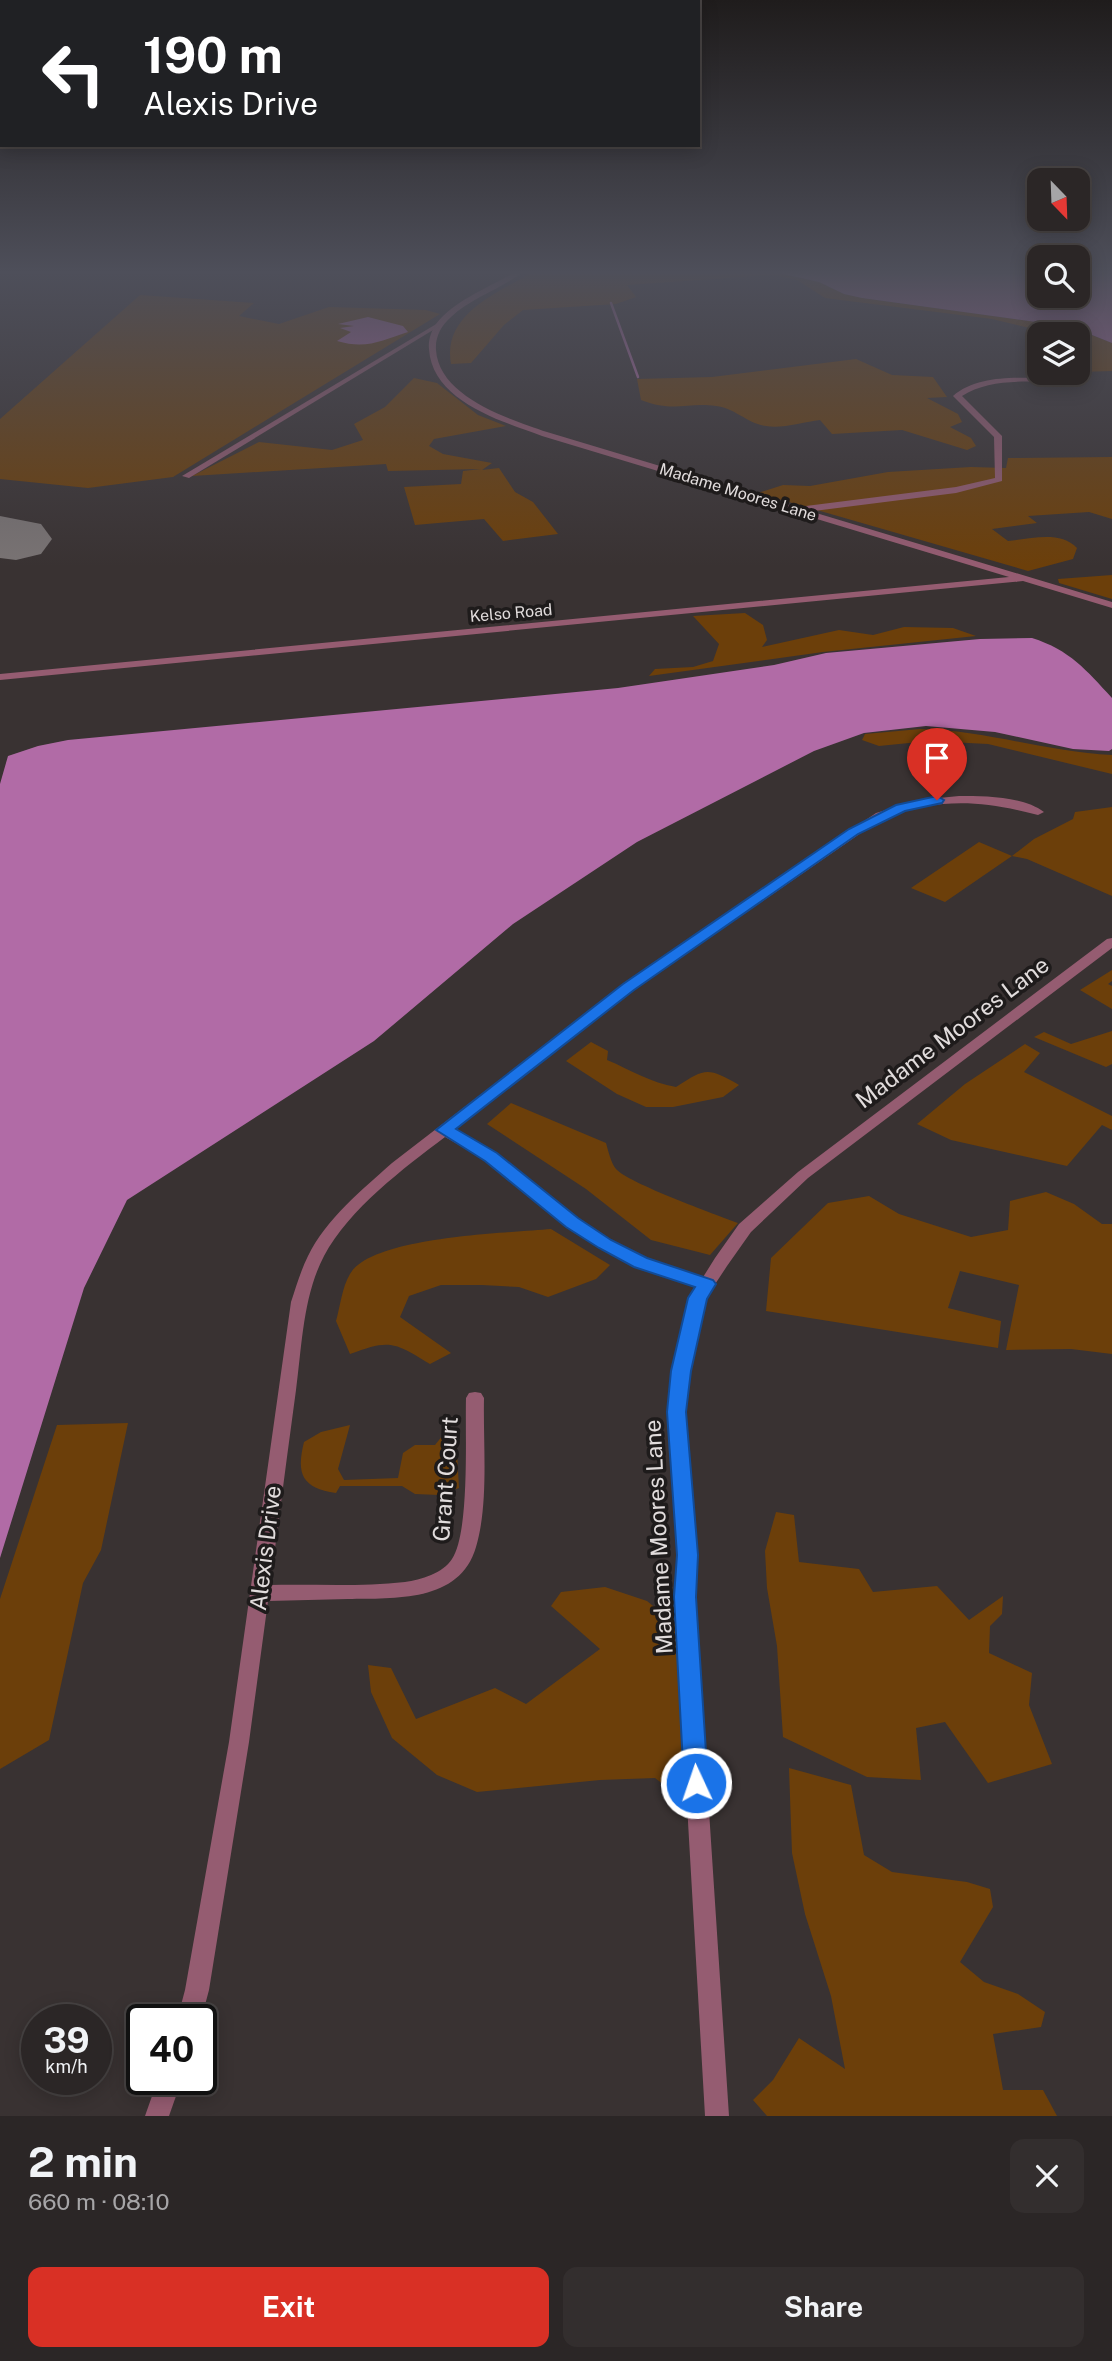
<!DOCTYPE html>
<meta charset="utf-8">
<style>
:root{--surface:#2b2626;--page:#332e2e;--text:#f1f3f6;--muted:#a6a5a7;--line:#474343;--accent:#d93025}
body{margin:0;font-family:"Public Sans",sans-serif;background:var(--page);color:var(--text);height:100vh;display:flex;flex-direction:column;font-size:26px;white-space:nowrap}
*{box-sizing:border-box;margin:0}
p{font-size:23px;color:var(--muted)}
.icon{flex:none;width:38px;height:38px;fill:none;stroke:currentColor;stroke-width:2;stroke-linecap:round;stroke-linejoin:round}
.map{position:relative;height:2116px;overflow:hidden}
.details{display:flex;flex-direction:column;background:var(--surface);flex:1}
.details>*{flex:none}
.hud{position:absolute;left:0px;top:0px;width:700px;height:147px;box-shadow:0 4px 18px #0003,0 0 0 2px var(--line);background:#202124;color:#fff;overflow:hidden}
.needle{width:46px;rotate:157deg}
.buttons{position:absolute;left:1027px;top:168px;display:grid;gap:14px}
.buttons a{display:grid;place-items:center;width:63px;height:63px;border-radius:14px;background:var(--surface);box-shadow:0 4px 18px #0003,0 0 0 2px var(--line);font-size:35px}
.speed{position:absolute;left:21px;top:2004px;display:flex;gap:14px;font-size:35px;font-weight:700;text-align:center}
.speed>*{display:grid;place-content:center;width:91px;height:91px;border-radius:50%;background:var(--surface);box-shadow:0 4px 18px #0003,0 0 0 2px var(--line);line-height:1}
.speed small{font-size:18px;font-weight:400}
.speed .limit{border:4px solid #111;border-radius:10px;background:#fff;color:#111}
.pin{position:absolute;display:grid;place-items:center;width:60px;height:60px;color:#fff;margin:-72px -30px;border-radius:50% 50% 50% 0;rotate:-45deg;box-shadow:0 0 7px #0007}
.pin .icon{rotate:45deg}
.me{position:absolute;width:77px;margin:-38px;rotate:357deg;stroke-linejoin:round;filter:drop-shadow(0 0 5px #0008)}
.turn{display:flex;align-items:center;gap:24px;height:147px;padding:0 28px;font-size:32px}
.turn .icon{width:91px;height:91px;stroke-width:2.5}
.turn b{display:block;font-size:49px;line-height:60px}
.round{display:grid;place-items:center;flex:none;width:74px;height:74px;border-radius:14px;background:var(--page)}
.head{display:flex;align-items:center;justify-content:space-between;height:119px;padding:0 28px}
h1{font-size:42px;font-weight:700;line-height:52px}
.button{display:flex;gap:14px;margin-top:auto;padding:14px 28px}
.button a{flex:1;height:80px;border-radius:14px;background:var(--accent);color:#fff;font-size:28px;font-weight:700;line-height:80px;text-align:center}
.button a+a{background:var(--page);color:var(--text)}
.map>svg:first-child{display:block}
.green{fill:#6c3f0a}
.water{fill:#b16ba6}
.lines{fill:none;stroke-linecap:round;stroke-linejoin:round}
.stream{stroke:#b16ba6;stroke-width:2.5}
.runway{fill:#797373;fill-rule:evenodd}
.minor{fill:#955c71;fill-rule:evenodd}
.tertiary{fill:#955c71;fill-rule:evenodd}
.route{fill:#1a73e8;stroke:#114b97;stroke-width:2}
.labels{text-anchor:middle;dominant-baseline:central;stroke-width:7;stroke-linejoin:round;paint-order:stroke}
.far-street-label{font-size:16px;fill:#e1dcdc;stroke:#1e1b1b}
.near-street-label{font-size:23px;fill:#e1dcdc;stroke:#1e1b1b}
</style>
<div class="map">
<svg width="1112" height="2116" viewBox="0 0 1112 2116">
<rect width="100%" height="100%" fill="#393232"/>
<g class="green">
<path d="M 534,271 L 649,271 L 669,274 L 770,271 L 819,282 L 844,294 L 862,298 L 1051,324 L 1076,329 L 1112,343 L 1112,371 L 1078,372 L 1082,344 L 1078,341 L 1078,334 L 1054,334 L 992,319 L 825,298 L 797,280 L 773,275 L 627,285 L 636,297 L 616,304 L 523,310 L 504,325 L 471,363 L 451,364 C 442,313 499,293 534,271 Z"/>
<polygon points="140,295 254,303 239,316 279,324 329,307 426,310 440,314 173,477 88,488 0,479 0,419"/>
<path d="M 856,359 L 892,375 L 933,377 L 947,397 L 927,398 L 958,414 L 962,422 L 950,427 L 971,438 L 976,446 L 967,450 L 902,430 L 832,434 L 820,420 C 804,422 781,429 766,426 C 748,424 735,408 716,406 C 686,402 675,413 641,400 L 637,379 L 712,377 Z"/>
<polygon points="414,378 437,383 478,415 506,426 434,439 429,446 443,454 492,463 482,470 499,468 515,492 533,502 558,534 503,541 484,519 415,525 404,487 461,484 463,471 481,469 388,471 386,464 192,476 259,442 332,450 363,440 354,424 385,407"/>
<path d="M 1112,457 L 1112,519 L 1089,512 L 1028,516 L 1037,523 L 992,529 L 1008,541 C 1031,539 1060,530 1077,548 L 1073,559 L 1028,571 L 758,493 L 783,485 L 810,486 L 888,472 L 971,467 L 1006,468 L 1008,458 Z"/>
<polygon points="1112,575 1112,599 1059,583 1058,579"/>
<polygon points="745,613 763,625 767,640 762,647 839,630 873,635 904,627 953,628 976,636 823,652 649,676 655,669 693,667 713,661 719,644 693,616"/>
<path d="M 920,729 C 985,730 1047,752 1112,755 L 1112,774 L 988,744 L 929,741 L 879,746 L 862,740 L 865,734 Z"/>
<polygon points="1112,807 1112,896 1027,859 1012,856 945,902 911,888 979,842 1012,856 1034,839 1073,819 1075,812"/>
<polygon points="1112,970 1112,981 1108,984 1112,986 1112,1009 1080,990"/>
<polygon points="1112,1031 1112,1064 1106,1067 1034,1037 1044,1032 1071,1044"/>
<path d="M 591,1042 L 608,1051 L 607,1060 C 631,1070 651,1083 676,1087 C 706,1068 707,1067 739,1085 L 723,1097 L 673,1107 L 646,1107 L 617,1094 L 566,1061 Z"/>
<polygon points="1025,1044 1040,1053 1024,1072 1112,1116 1112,1130 1102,1125 1067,1166 951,1140 917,1124 965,1084"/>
<path d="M 511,1103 L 606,1143 C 608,1150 611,1163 616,1169 C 628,1183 717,1215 738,1223 L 710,1255 L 651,1240 L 586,1189 L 487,1124 Z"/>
<polygon points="1046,1192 1074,1204 1102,1224 1112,1224 1112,1354 1071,1349 1006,1350 1019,1285 960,1271 948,1308 1001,1321 998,1348 766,1311 771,1258 828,1203 869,1196 899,1214 971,1237 1008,1230 1010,1201"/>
<path d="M 551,1229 L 610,1265 L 596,1279 L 548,1297 L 519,1287 L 482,1285 L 441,1285 L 409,1296 L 400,1317 L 451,1353 L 430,1364 C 394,1342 390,1339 350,1354 L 336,1321 C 340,1307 342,1287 350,1274 C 372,1236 509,1233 551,1229 Z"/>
<polygon points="128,1423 101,1550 83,1583 49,1740 0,1769 0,1599 57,1425"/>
<path d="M 350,1425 L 338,1469 L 344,1480 L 398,1478 L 403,1453 L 415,1445 L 435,1445 L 447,1430 L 456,1434 L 459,1488 L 439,1495 L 415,1494 L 402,1486 L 340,1486 L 336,1493 C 302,1488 296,1474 304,1442 L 321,1432 Z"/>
<polygon points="776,1512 794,1515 799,1562 859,1569 873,1592 937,1586 969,1620 1003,1596 1002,1614 990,1626 989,1653 1032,1673 1029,1705 1052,1764 988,1783 945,1722 916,1728 921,1780 867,1777 783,1737 777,1646 767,1588 765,1551"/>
<polygon points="605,1587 647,1601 675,1624 685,1801 655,1778 600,1780 477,1792 437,1775 392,1738 371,1692 368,1665 391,1668 416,1719 495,1688 526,1704 600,1649 551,1606 561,1592"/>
<polygon points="789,1768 851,1785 864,1855 892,1872 967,1882 990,1889 993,1907 960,1962 984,1982 1018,1994 1045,2012 1041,2027 993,2034 1003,2090 1043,2090 1057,2116 767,2116 753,2100 773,2080 799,2038 845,2069 831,1996 805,1914 792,1853"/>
</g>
<g class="water">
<polygon points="770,271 1039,274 1040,296 1078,296 1078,273 1112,271 1112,343 1077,329 1051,324 862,298 844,294 819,282"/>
<path d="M 368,317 L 403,326 L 408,332 C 382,340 367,350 337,341 L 351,332 L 340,328 L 354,326 L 338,324 Z"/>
<path d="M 1032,638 C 1070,650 1086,670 1112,698 L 1112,749 L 1109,751 L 1073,749 L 995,732 L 926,726 L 864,733 L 814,751 L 637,842 L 513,924 L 374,1041 L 127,1200 L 84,1288 L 0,1558 L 0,784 L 8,756 L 38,746 L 68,740 L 618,688 L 774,665 L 826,653 L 980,639 Z"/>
</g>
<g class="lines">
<polyline class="stream" points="611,303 638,377"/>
<polygon class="runway" points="0,516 41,524 52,539 41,554 16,560 0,558"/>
<g class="minor">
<polygon points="438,323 443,324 189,478 182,476"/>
<path d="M 1050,378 L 1079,379 L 1083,381 L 1079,383 C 1042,383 994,375 962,396 L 1002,436 L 1002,481 L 956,493 L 798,513 L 794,510 L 798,507 L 956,487 L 995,478 L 994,437 L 953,396 C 978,374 1019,378 1050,378 Z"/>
<path d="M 959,796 C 984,796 1023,796 1044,812 L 1038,815 C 980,800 942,798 884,817 L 634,990 L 454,1129 L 496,1154 L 578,1218 L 611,1240 L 646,1259 L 713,1280 L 715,1284 L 713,1288 L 707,1290 L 634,1267 L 599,1248 L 566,1226 L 486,1160 L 445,1137 C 404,1168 349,1209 324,1256 C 303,1296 302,1345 296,1390 C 287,1455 279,1520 270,1585 C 315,1584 361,1587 405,1582 C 421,1580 443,1573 452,1559 C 470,1532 465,1433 466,1398 L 469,1393 L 475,1392 L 481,1393 L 484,1398 C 483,1445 489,1503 476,1547 C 460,1603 394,1598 348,1599 C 321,1600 295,1600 268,1601 L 249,1742 L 209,1990 L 201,2020 L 177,2020 L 185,1990 L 229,1742 L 291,1302 C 296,1287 301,1270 308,1256 C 326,1219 362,1190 392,1163 L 624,984 L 876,813 L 919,800 Z"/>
<polygon points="158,2079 182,2079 169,2116 145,2116"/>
</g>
<g class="tertiary">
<path d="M 517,271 L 524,271 C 502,289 472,297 451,317 C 441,326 435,337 436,350 C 439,397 509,419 547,432 L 1112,602 L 1112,608 L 1023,581 L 0,680 L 0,674 L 1009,577 L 542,436 C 501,421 432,401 429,349 C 428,341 431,331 436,324 C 456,299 491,287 517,271 Z"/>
<polygon points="1112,938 1112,948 808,1178 751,1232 727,1266 706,1298 690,1371 685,1412 696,1555 695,1597 729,2116 705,2116 675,1597 678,1555 667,1412 672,1371 690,1298 715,1258 739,1224 798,1172 1107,939"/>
</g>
</g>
<linearGradient id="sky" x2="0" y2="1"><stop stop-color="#1f1c1c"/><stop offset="0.48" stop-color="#4e4f5a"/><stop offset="1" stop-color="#4e4f5a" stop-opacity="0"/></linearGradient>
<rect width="1112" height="567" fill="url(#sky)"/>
<polygon class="route" points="937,796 944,800 942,803 905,811 858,834 634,990 456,1129 497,1153 578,1218 611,1240 647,1258 713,1280 716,1284 707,1299 691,1371 686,1412 698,1555 696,1597 708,1783 704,1791 696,1794 687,1791 684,1783 674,1597 677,1555 667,1412 671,1371 688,1298 695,1287 634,1267 599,1248 566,1227 485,1161 436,1130 623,984 849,829 896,805"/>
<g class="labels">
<g class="far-street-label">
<text transform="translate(738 492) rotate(17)">Madame Moores Lane</text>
<text transform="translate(511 613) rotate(-5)">Kelso Road</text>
</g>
<g class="near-street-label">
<text transform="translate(952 1032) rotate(-37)">Madame Moores Lane</text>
<text transform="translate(445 1479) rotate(-86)">Grant Court</text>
<text transform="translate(658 1537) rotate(-93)">Madame Moores Lane</text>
<text transform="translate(265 1548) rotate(-83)">Alexis Drive</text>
</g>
</g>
</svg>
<div class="buttons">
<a><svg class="needle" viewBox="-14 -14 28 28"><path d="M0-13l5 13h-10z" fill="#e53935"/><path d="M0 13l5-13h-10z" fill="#a6a5a7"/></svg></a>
<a><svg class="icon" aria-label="search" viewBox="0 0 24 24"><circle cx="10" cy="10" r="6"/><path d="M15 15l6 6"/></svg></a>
<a><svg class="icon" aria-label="layers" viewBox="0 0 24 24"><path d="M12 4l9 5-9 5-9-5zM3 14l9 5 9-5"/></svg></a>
</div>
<div class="speed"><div>39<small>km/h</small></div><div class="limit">40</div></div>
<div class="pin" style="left:937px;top:800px;background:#d93025"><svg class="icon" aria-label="arrive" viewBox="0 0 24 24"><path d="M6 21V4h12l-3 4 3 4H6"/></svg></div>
<svg class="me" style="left:696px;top:1783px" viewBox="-20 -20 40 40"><circle r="17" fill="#1a73e8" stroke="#fff" stroke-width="3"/><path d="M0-11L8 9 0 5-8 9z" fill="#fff"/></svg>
<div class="hud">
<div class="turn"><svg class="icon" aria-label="left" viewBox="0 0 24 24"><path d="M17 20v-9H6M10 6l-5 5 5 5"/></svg><div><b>190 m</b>Alexis Drive</div></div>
</div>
</div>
<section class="details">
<div class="head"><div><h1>2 min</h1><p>660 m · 08:10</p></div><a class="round"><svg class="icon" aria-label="close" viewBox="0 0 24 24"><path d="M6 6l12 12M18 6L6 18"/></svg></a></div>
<div class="button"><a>Exit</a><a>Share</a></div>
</section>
